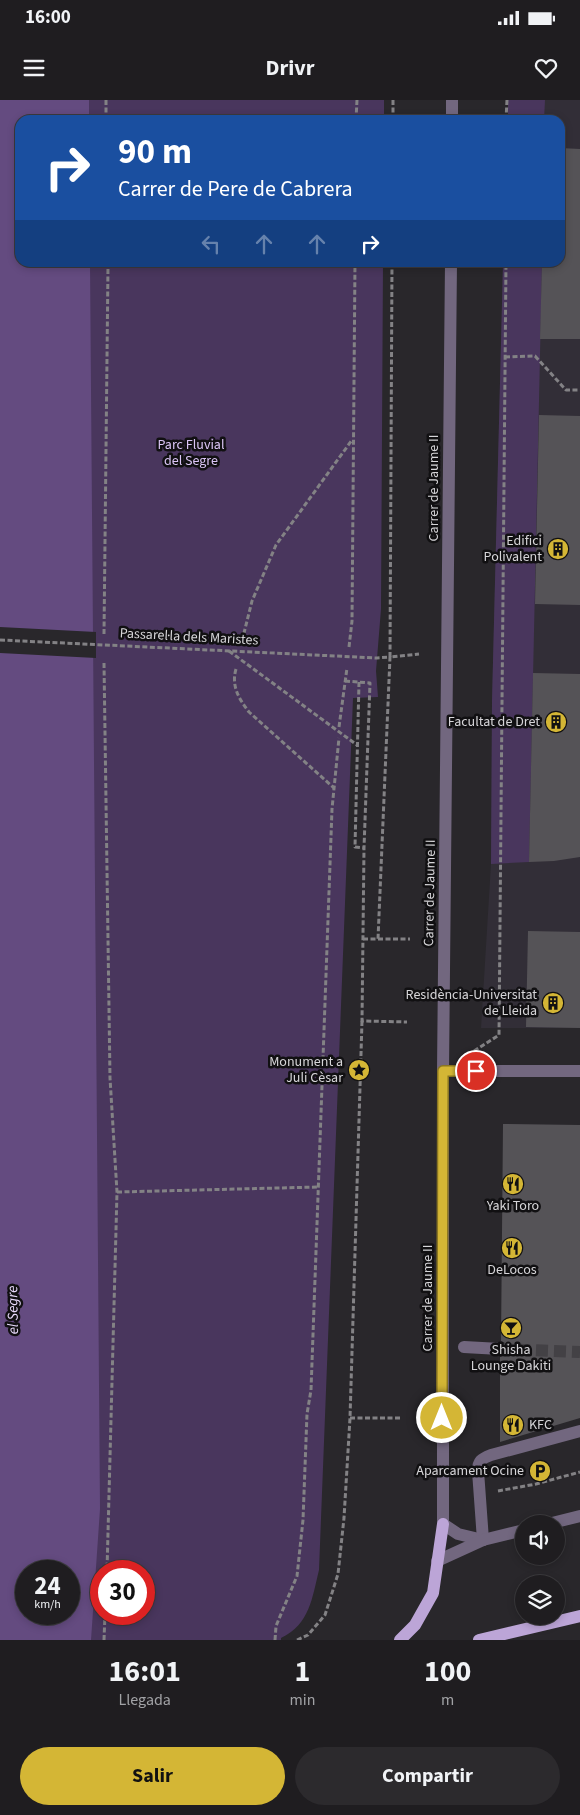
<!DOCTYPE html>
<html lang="es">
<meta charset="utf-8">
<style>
:root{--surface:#1f1d20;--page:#2c2a2d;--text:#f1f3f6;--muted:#a1a2a5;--line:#3c3b3e;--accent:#d4b635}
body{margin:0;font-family:"Source Sans 3",sans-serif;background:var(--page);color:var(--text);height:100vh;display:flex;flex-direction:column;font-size:19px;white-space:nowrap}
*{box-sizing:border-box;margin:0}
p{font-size:16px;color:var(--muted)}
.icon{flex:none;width:28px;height:28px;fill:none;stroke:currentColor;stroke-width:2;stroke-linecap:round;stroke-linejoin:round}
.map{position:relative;height:1540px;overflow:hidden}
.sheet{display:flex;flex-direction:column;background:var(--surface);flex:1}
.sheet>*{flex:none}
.top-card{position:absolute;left:15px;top:15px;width:550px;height:152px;border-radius:15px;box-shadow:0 2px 8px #0003,0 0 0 1px var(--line);background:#1a4fa0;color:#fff;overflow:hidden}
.controls{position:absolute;left:515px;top:1415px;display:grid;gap:10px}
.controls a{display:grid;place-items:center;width:50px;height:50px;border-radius:50%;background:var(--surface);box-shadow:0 2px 8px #0003,0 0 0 1px var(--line);font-size:25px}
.speed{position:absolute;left:15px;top:1460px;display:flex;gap:10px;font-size:25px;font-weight:700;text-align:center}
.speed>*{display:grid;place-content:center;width:65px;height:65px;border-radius:50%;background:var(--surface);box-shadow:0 2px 8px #0003,0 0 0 1px var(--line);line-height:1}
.speed small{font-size:12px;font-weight:400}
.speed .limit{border:8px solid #d22;background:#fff;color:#111}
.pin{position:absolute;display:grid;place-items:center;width:42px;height:42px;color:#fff;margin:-21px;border:2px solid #fff;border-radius:50%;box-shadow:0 1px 5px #0007}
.me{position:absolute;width:55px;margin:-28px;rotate:0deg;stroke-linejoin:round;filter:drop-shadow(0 0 4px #0008)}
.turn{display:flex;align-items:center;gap:18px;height:105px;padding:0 20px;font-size:22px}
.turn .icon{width:65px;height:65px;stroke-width:2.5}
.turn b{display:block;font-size:35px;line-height:42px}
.lanes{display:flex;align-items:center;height:48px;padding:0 20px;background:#0003;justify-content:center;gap:25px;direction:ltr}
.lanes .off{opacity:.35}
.eta{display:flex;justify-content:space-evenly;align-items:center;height:85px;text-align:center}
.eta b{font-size:30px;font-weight:700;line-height:35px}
.primary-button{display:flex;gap:10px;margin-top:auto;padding:10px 20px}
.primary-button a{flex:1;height:58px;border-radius:30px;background:var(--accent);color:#111;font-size:20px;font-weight:700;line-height:58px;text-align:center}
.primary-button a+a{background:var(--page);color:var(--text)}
.status{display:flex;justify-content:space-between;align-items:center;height:35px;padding:0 25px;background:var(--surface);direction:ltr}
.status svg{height:14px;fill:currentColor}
header{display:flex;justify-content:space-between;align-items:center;height:65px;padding:0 20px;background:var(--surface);font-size:22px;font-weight:700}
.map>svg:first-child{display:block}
.built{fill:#322e37}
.green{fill:#49365d;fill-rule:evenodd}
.water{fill:#644b80;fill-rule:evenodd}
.pier{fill:#29272b}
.building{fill:#555357}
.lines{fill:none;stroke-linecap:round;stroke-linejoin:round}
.minor-tunnel{stroke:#434145;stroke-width:12;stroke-dasharray:12 6;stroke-linecap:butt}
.path{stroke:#838285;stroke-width:3;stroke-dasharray:5 2.5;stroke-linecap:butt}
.minor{stroke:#72677f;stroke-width:12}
.major{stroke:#bca5d7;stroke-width:12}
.route-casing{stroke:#8a7622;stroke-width:12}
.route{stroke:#d4b635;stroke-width:9}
.labels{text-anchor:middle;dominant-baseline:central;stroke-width:5;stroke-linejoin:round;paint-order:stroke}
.park-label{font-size:14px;fill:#dbc5f6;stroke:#111012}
.street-label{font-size:14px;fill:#d7d6d9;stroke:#111012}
.poi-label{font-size:14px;fill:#d7d6d9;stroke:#111012;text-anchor:end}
.water-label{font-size:15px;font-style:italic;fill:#e8dafb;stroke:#111012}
</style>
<div class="status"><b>16:00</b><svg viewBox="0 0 49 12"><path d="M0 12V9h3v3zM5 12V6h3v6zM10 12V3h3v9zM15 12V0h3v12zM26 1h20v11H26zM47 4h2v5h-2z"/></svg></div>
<header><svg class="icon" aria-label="menu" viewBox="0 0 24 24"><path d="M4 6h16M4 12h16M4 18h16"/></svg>Drivr<svg class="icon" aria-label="heart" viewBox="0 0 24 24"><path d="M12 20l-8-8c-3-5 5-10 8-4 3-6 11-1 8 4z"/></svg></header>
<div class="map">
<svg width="580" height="1540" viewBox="0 0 580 1540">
<rect width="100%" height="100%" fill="#29272b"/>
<polygon class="built" points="508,0 580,0 580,928 481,928 491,764 492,601 503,163 560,162 560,20 508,20"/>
<g class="green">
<path d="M 0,0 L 384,0 L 384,20 L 20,20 L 20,162 L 383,163 L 381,509 L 376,571 L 378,597 L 353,598 L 319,1470 C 312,1498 310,1524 281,1538 L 281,1540 L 0,1540 ZM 26,1471 L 69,1471 L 69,1514 L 26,1514 ZM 101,1471 L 144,1471 L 144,1514 L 101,1514 Z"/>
<polygon points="508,0 545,0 544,20 508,20"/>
<polygon points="503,163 542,163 529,762 491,764 492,601"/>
</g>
<path class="water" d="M 0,0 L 89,0 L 89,20 L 20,20 L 20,162 L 90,163 L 100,1409 L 91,1540 L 0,1540 ZM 26,1471 L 69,1471 L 69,1514 L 26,1514 Z"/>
<polygon class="pier" points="0,527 96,532 96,558 0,553"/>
<g class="building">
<polygon points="560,48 580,49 580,239 540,239 542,162 560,162"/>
<polygon points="539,315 580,316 580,505 535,504"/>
<polygon points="533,573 580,574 580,757 554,761 529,762"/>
<polygon points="528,831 580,832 580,928 526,927"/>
<polygon points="503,1024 580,1025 580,1318 500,1342 500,1257 506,1254 508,1249 505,1243 501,1241"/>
</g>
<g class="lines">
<polyline class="minor-tunnel" points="500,1249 580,1252"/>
<g class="path">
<polyline points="106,0 106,20"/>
<polyline points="356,20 357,0"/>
<polyline points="393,20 393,0"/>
<polyline points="506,20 507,0"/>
<polyline points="108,162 108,166 355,163"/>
<polyline points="392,162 390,557 419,554"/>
<polyline points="505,257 535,256 566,290 580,290"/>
<polyline points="104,534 108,166"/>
<polyline points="0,540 377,558 390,557 378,839"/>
<polyline points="242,541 252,501 276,445 352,340"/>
<polyline points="349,547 352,521 355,162"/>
<polyline points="229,551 357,645"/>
<polyline points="104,563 110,978 117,1092 107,1471"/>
<path d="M 236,569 C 231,586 239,599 249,612 L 334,688"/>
<polyline points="345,581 370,583 364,748 362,921 407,922"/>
<polyline points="359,582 355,747 364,748"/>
<polyline points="339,627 347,568"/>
<polyline points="363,839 410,839"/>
<polyline points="474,951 499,935 506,162"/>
<polyline points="117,1092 318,1087"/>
<polyline points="350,1318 402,1318"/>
<polyline points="498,1391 536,1384 580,1372"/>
<polyline points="104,1540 105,1514"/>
<polyline points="275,1540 276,1526 297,1476 303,1420 307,1314 311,1290 332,709 339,638"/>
<polyline points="297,1540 308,1535 325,1515 338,1474 344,1418 350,1318 362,921"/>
</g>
<g class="minor">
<polyline points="452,20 452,0"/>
<polyline points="451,162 443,971 443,1424 458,1434 483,1440"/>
<polyline points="443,971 580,971"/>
<polyline points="464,1247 500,1249"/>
<polyline points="548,1424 580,1416"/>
<path d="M 483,1440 L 478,1371 C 478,1361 481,1359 491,1355 L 580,1331"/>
<polyline points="437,1461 483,1440 524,1430"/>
</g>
<g class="major">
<polyline points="400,1540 415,1525 433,1493 443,1424"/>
<polyline points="479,1540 580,1516"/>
</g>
</g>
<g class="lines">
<g class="route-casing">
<polyline id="route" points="442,1318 443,971 476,971"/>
</g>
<use href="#route" class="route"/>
</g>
<defs>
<g id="building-disc" transform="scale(1.125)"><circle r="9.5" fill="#d4b635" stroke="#111012"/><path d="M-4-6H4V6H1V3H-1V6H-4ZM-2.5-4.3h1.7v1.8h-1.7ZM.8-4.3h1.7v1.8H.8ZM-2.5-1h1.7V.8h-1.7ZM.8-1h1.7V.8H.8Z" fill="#111"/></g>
<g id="sight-disc" transform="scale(1.125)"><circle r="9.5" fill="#d4b635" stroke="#111012"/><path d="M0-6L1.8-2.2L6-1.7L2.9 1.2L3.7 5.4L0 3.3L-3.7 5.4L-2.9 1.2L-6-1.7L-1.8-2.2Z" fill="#111"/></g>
<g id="restaurant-disc" transform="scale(1.125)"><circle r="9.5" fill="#d4b635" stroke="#111012"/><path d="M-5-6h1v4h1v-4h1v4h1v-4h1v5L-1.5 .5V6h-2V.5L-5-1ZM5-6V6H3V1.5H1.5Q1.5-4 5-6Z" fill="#111"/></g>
<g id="bar-disc" transform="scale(1.125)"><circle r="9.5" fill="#d4b635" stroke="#111012"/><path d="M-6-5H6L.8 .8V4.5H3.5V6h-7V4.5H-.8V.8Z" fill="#111"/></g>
<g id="parking-disc" transform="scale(1.125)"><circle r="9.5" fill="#d4b635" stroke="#111012"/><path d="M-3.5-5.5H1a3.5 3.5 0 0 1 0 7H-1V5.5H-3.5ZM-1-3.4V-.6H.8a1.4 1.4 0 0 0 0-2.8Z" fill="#111"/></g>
</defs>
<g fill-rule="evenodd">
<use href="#building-disc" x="558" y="449"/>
<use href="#building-disc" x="556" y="622"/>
<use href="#building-disc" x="553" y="903"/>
<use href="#sight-disc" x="359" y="970"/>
<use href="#restaurant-disc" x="513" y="1084"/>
<use href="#restaurant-disc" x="512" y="1148"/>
<use href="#bar-disc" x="511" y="1228"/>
<use href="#restaurant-disc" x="513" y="1325"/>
<use href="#parking-disc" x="540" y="1371"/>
</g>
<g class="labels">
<g class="park-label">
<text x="191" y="345">Parc Fluvial<tspan x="191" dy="16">del Segre</tspan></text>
</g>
<g class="street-label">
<text transform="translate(434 388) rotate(-90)">Carrer de Jaume II</text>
<text transform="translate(189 537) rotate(3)">Passarel·la dels Maristes</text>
<text transform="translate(430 793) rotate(-89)">Carrer de Jaume II</text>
<text transform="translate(428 1198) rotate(-90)">Carrer de Jaume II</text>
</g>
<g class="poi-label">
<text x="542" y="441">Edifici<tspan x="542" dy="16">Polivalent</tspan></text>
<text x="540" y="622">Facultat de Dret</text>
<text x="537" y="895">Residència-Universitat<tspan x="537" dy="16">de Lleida</tspan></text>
<text x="343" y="962">Monument a<tspan x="343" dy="16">Juli Cèsar</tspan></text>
<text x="513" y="1106" text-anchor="middle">Yaki Toro</text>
<text x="512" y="1170" text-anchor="middle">DeLocos</text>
<text x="511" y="1250" text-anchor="middle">Shisha<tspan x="511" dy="16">Lounge Dakiti</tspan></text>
<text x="529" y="1325" text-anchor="start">KFC</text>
<text x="524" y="1371">Aparcament Ocine</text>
</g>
<g class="water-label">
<text transform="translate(13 1210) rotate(-91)">el Segre</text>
</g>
</g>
</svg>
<div class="controls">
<a><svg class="icon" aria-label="sound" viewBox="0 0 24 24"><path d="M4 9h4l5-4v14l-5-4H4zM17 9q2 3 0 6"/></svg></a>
<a><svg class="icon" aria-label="layers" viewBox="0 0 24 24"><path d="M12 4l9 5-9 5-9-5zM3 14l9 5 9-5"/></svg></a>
</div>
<div class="speed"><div>24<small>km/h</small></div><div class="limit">30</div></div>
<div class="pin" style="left:476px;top:971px;background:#d93025"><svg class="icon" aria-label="arrive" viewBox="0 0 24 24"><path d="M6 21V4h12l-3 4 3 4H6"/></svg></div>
<svg class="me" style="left:442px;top:1318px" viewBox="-20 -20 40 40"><circle r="17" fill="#d4b635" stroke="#fff" stroke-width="3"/><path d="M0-11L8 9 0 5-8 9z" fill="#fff"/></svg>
<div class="top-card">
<div class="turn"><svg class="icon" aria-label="right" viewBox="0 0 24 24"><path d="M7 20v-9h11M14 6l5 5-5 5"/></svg><div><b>90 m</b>Carrer de Pere de Cabrera</div></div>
<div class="lanes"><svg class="icon off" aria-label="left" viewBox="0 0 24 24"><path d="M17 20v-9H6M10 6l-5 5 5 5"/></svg><svg class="icon off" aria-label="ahead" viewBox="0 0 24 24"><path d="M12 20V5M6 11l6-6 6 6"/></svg><svg class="icon off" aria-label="ahead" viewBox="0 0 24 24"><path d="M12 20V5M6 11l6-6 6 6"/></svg><svg class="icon" aria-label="right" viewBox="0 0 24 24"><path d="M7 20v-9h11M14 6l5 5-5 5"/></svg></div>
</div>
</div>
<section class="sheet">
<div class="eta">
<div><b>16:01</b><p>Llegada</p></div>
<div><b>1</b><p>min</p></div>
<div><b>100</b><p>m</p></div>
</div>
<div class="primary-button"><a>Salir</a><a>Compartir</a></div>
</section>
